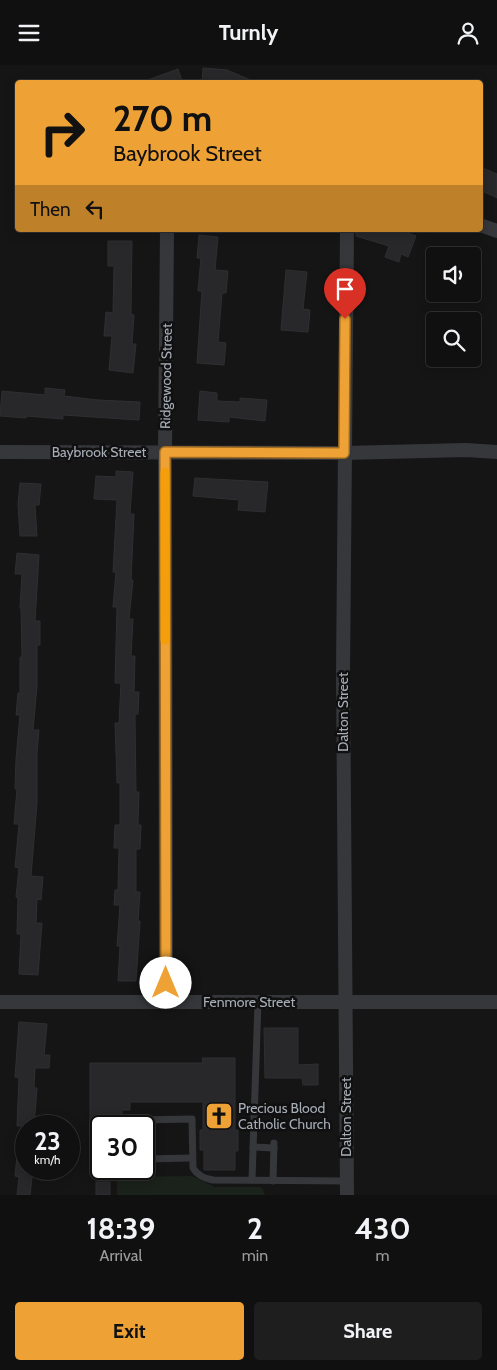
<!DOCTYPE html>
<style>
:root{--surface:#101010;--page:#1e1e1e;--text:#f1f3f6;--muted:#9c9d9f;--line:#303030;--accent:#eea235}
body{margin:0;font-family:Cabin,sans-serif;background:var(--page);color:var(--text);height:100vh;display:flex;flex-direction:column;font-size:19px;white-space:nowrap}
*{box-sizing:border-box;margin:0}
p{font-size:16px;color:var(--muted)}
.icon{flex:none;width:28px;height:28px;fill:none;stroke:currentColor;stroke-width:2;stroke-linecap:round;stroke-linejoin:round}
.map{position:relative;height:1130px;overflow:hidden}
.sheet{display:flex;flex-direction:column;background:var(--surface);flex:1}
.sheet>*{flex:none}
.top-card{position:absolute;left:15px;top:15px;width:468px;height:152px;border-radius:5px;box-shadow:0 2px 12px #0003,0 0 0 1px var(--line);background:#eea235;color:#111;overflow:hidden}
.controls{position:absolute;left:426px;top:182px;display:grid;gap:10px}
.controls a{display:grid;place-items:center;width:55px;height:55px;border-radius:5px;background:var(--surface);box-shadow:0 2px 12px #0003,0 0 0 1px var(--line);font-size:25px}
.speed{position:absolute;left:15px;top:1050px;display:flex;gap:10px;font-size:25px;font-weight:700;text-align:center}
.speed>*{display:grid;place-content:center;width:65px;height:65px;border-radius:50%;background:var(--surface);box-shadow:0 2px 12px #0003,0 0 0 1px var(--line);line-height:1}
.speed small{font-size:12px;font-weight:400}
.speed .limit{border:2px solid #111;border-radius:8px;background:#fff;color:#111}
.pin{position:absolute;display:grid;place-items:center;width:42px;height:42px;color:#fff;margin:-51px -21px;border-radius:50% 50% 50% 0;rotate:-45deg;box-shadow:0 0 5px #0007}
.pin .icon{rotate:45deg}
.me{position:absolute;width:55px;margin:-28px;rotate:0deg;stroke-linejoin:round;filter:drop-shadow(0 0 4px #0008)}
.turn{display:flex;align-items:center;gap:18px;height:105px;padding:0 15px;font-size:22px}
.turn .icon{width:65px;height:65px;stroke-width:2.5}
.turn b{display:block;font-size:35px;line-height:42px}
.then{display:flex;align-items:center;height:48px;padding:0 15px;background:#0003;gap:10px;font-size:19px}
.eta{display:flex;justify-content:space-evenly;align-items:center;height:85px;text-align:center}
.eta b{font-size:30px;font-weight:800;line-height:35px}
.primary-button{display:flex;gap:10px;margin-top:auto;padding:10px 15px}
.primary-button a{flex:1;height:58px;border-radius:5px;background:var(--accent);color:#111;font-size:20px;font-weight:800;line-height:58px;text-align:center}
.primary-button a+a{background:var(--page);color:var(--text)}
header{display:flex;justify-content:space-between;align-items:center;height:65px;padding:0 15px;background:var(--surface);font-size:22px;font-weight:800}
.map>svg:first-child{display:block}
.green{fill:#1b211b}
.building{fill:#28282a;stroke:#2f2f32}
.lines{fill:none;stroke-linecap:round;stroke-linejoin:round}
.lane{stroke:#36373b;stroke-width:7}
.street{stroke:#36373b;stroke-width:14}
.route-casing{stroke:#9b6922;stroke-width:12}
.route{stroke:#eea235;stroke-width:9}
.slow{stroke:#f59e0b;stroke-width:9}
.labels{text-anchor:middle;dominant-baseline:central;stroke-width:5;stroke-linejoin:round;paint-order:stroke}
.street-label{font-size:14px;fill:#a7adb6;stroke:#101011}
.poi-label{font-size:14px;fill:#a7adb6;stroke:#101011;text-anchor:start}
</style>
<header><svg class="icon" aria-label="menu" viewBox="0 0 24 24"><path d="M4 6h16M4 12h16M4 18h16"/></svg>Turnly<svg class="icon" aria-label="person" viewBox="0 0 24 24"><circle cx="12" cy="8" r="4"/><path d="M4 21q1-7 8-7t8 7"/></svg></header>
<div class="map">
<svg width="497" height="1130" viewBox="0 0 497 1130">
<rect width="100%" height="100%" fill="#151516"/>
<polygon class="green" points="192,1111 215,1122 260,1122 263,1124 265,1130 117,1130 117,1112"/>
<g class="building">
<polygon points="203,3 227,5 258,18 202,18"/>
<polygon points="178,4 183,18 145,18 145,16"/>
<polygon points="480,102 497,109 497,133 480,125"/>
<polygon points="356,165 399,165 416,171 408,192 401,189 399,197 385,192 389,181 356,171"/>
<polygon points="199,170 218,172 215,205 228,206 226,228 222,228 218,277 226,278 224,300 197,298 202,226 198,226 201,193 197,193"/>
<polygon points="108,176 132,176 131,249 134,250 132,279 136,279 133,308 109,305 112,271 104,271 106,247 113,248 114,201 108,201"/>
<polygon points="286,205 307,207 303,244 310,245 308,267 281,265"/>
<polygon points="45,323 65,325 64,331 98,335 140,337 139,355 63,350 63,354 27,351 26,353 0,351 2,326 45,330"/>
<polygon points="200,326 217,328 217,336 240,337 240,333 267,335 265,356 229,352 229,357 198,355"/>
<polygon points="116,406 133,407 130,449 134,449 131,515 133,515 129,554 133,554 131,591 135,591 134,627 139,627 138,649 135,649 136,727 139,727 138,760 141,760 140,784 136,784 136,827 140,827 138,856 140,856 136,916 118,916 120,881 117,881 120,840 114,840 115,825 118,825 119,783 114,783 115,760 120,760 120,718 117,718 115,658 119,658 121,618 115,618 117,542 113,542 116,507 113,507 117,435 94,434 96,411 116,412"/>
<polygon points="195,413 268,417 265,447 238,445 239,435 193,431"/>
<polygon points="20,418 41,419 39,440 35,440 37,471 20,471 18,439"/>
<polygon points="17,488 39,490 35,556 40,556 40,580 37,580 37,621 33,665 39,665 37,688 37,738 31,811 43,812 41,835 37,834 36,858 42,858 38,910 19,909 21,869 17,869 18,833 16,832 19,803 15,802 19,759 14,759 17,724 15,724 16,694 20,650 16,650 18,628 20,628 20,592 22,592 21,543 20,543 22,509 15,509"/>
<polygon points="19,957 47,959 44,990 50,990 49,1003 35,1003 34,1023 37,1023 34,1061 17,1061 19,1013 15,1012"/>
<polygon points="264,963 298,963 298,1000 318,999 318,1020 303,1020 302,1013 265,1013"/>
<polygon points="202,993 235,993 235,1065 238,1065 238,1086 235,1086 235,1105 204,1105 204,1085 200,1085 200,1065 203,1065 203,1037 130,1037 130,1045 122,1045 122,1061 101,1061 101,1085 90,1085 90,998 203,998"/>
<polygon points="19,1071 26,1071 26,1104 33,1104 30,1130 17,1130 19,1112 15,1111"/>
<rect x="96" y="1117" width="14" height="13"/>
</g>
<g class="lines">
<g class="lane">
<path d="M 139,1061 L 139,1055 L 192,1054 L 193,1103 C 198,1111 204,1113 213,1115 L 347,1116"/>
<polyline points="253,1082 274,1083"/>
<polyline points="144,1094 192,1093"/>
<polyline points="252,1115 258,937"/>
<polyline points="273,1116 274,1078"/>
</g>
<g class="street">
<polyline points="480,160 497,166"/>
<polyline points="0,387 344,388 466,385 497,387"/>
<polyline points="0,937 497,937"/>
<polyline points="166,937 165,387 167,165"/>
<polyline points="347,1130 343,607 347,165"/>
</g>
</g>
<g class="lines">
<g class="route-casing">
<polyline id="route" points="166,918 165,387 344,388 345,254"/>
</g>
<use href="#route" class="route"/>
<polyline class="slow" points="165,407 165,575"/>
</g>
<defs>
<g id="church-square" transform="scale(1.4375)"><rect x="-9" y="-9" width="18" height="18" rx="4" fill="#eea235" stroke="#101011"/><path d="M-1.2-6h2.4v3.5h3.3v2.4h-3.3V6h-2.4V-.1h-3.3v-2.4h3.3Z" fill="#111"/></g>
</defs>
<g fill-rule="evenodd">
<use href="#church-square" x="219" y="1051"/>
</g>
<g class="labels">
<g class="street-label">
<text transform="translate(166 311) rotate(-89)">Ridgewood Street</text>
<text x="99" y="387">Baybrook Street</text>
<text transform="translate(343 647) rotate(-90)">Dalton Street</text>
<text x="249" y="937">Fenmore Street</text>
<text transform="translate(346 1052) rotate(-90)">Dalton Street</text>
</g>
<g class="poi-label">
<text x="238" y="1043">Precious Blood<tspan x="238" dy="16">Catholic Church</tspan></text>
</g>
</g>
</svg>
<div class="controls">
<a><svg class="icon" aria-label="sound" viewBox="0 0 24 24"><path d="M4 9h4l5-4v14l-5-4H4zM17 9q2 3 0 6"/></svg></a>
<a><svg class="icon" aria-label="search" viewBox="0 0 24 24"><circle cx="10" cy="10" r="6"/><path d="M15 15l6 6"/></svg></a>
</div>
<div class="speed"><div>23<small>km/h</small></div><div class="limit">30</div></div>
<div class="pin" style="left:345px;top:254px;background:#d93025"><svg class="icon" aria-label="arrive" viewBox="0 0 24 24"><path d="M6 21V4h12l-3 4 3 4H6"/></svg></div>
<svg class="me" style="left:166px;top:918px" viewBox="-20 -20 40 40"><circle r="19" fill="#fff"/><path d="M0-13L10 11 0 6-10 11z" fill="#eea235"/></svg>
<div class="top-card">
<div class="turn"><svg class="icon" aria-label="right" viewBox="0 0 24 24"><path d="M7 20v-9h11M14 6l5 5-5 5"/></svg><div><b>270 m</b>Baybrook Street</div></div>
<div class="then">Then<svg class="icon" aria-label="left" viewBox="0 0 24 24"><path d="M17 20v-9H6M10 6l-5 5 5 5"/></svg></div>
</div>
</div>
<section class="sheet">
<div class="eta">
<div><b>18:39</b><p>Arrival</p></div>
<div><b>2</b><p>min</p></div>
<div><b>430</b><p>m</p></div>
</div>
<div class="primary-button"><a>Exit</a><a>Share</a></div>
</section>
